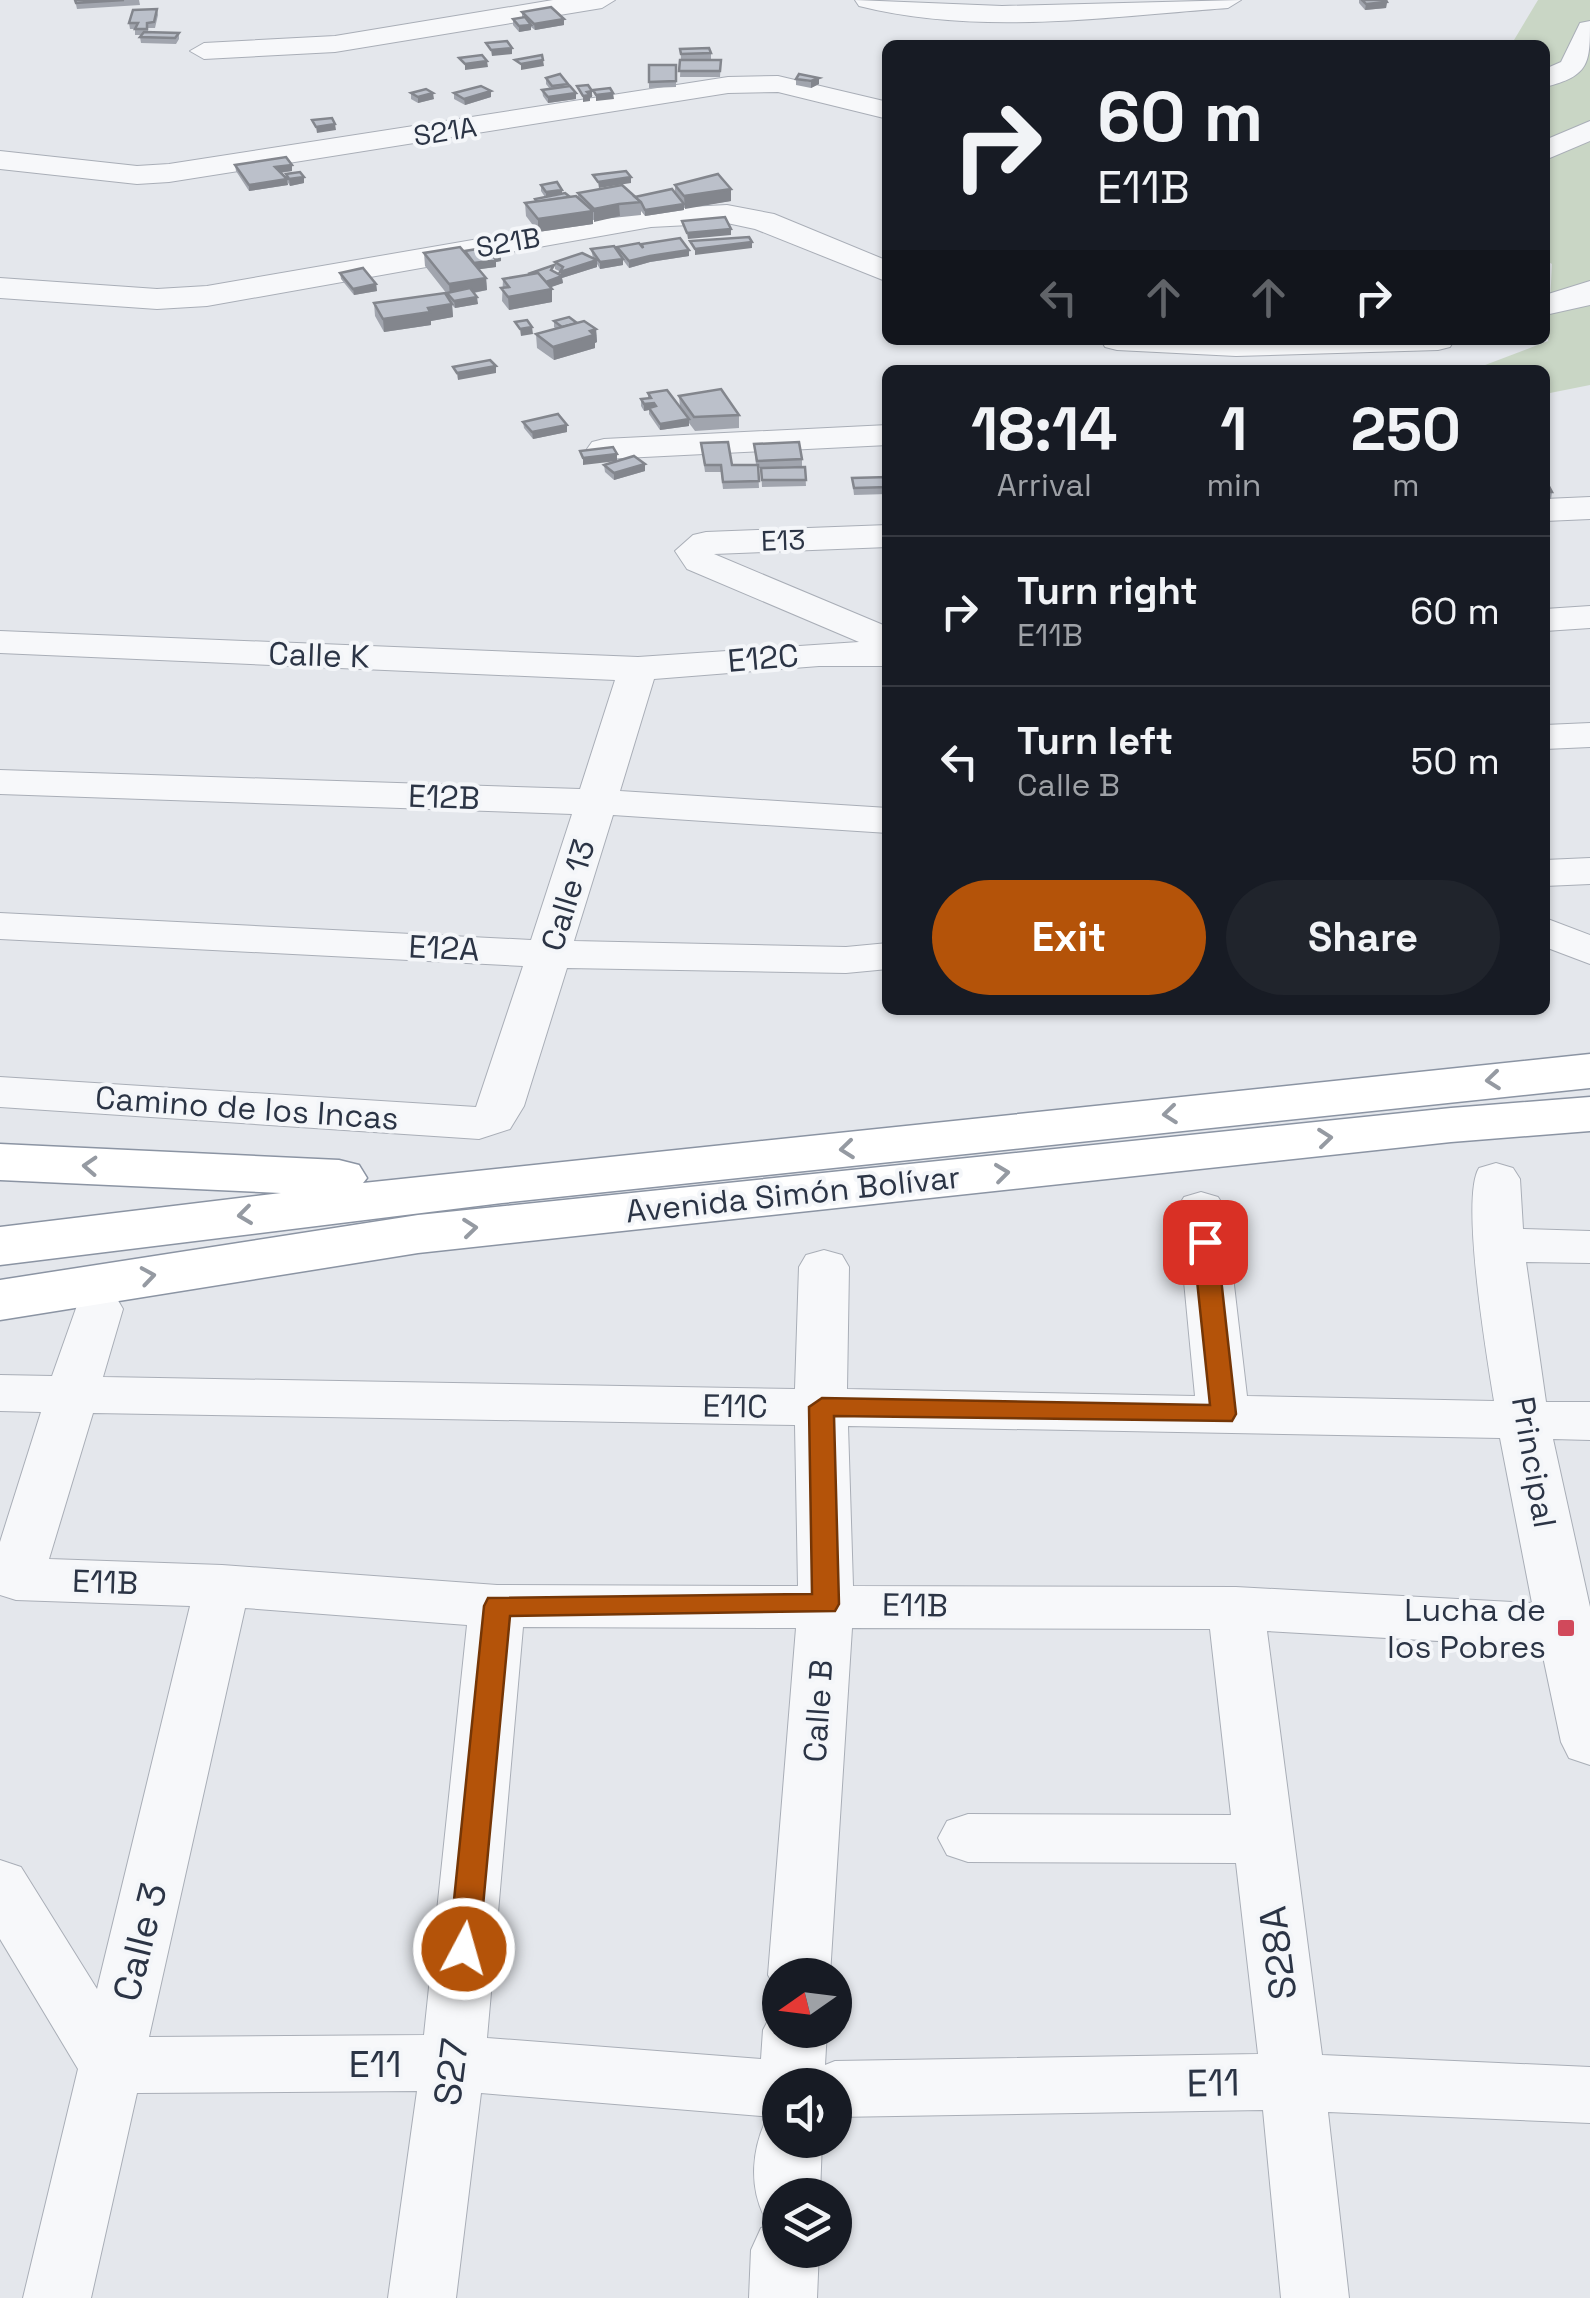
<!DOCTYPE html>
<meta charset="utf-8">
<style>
:root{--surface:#171b24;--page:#20242c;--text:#f1f3f6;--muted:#9ea1a6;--line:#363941;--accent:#b45309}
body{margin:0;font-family:"Space Grotesk",sans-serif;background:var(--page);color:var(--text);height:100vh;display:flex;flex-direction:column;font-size:38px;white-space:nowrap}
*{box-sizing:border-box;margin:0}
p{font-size:32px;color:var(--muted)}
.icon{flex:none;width:55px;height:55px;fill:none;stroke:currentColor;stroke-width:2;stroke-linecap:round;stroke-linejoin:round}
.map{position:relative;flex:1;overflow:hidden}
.details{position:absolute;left:882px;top:365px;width:668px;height:650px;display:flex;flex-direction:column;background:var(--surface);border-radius:15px;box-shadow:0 2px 8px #0004}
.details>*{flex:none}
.top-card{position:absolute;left:882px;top:40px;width:668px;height:305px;border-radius:15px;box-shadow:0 2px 8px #0004;background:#171b24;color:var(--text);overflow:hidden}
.needle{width:65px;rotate:256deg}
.controls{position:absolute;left:762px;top:1958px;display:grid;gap:20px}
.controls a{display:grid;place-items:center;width:90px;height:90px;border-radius:50%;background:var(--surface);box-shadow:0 2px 8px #0004;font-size:50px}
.pin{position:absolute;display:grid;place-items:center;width:85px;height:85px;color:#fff;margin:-42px;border-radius:20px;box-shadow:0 5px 15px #0006}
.me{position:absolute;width:110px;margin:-55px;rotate:6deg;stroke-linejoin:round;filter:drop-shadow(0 0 8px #0008)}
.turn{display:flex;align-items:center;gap:35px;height:210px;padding:0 50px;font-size:45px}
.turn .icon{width:130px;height:130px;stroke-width:2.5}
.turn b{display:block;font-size:70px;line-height:85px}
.lanes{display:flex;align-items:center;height:95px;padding:0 50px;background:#0003;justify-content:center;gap:50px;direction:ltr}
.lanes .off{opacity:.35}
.eta{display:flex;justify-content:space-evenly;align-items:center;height:170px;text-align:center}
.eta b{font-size:60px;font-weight:700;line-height:70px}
.primary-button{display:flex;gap:20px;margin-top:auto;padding:20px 50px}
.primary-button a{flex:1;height:115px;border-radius:60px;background:var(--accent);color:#fff;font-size:40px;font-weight:700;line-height:115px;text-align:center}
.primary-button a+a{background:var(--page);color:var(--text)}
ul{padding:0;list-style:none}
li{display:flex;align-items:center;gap:30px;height:150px;padding:0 50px;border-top:2px solid var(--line)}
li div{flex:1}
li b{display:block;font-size:38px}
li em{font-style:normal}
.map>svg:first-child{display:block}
.green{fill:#c9d6c5}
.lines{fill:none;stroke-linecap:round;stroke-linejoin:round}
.minor-casing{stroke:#a9aeb7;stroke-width:2}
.highway-casing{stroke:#8b94a3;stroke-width:3}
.minor{fill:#f7f8fa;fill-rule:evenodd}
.highway{fill:#fff;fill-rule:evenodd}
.wall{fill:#a1a5ae}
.shaded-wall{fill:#83868d}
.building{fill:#bbc0ca;stroke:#83868d;stroke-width:2.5}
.oneway{stroke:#959aa2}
.route{fill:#b45309;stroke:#753606;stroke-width:2.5}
.poi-dot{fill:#d1495b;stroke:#f4f6f9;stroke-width:4}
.labels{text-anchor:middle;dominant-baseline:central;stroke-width:8;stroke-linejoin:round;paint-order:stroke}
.far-street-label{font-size:28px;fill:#2b3445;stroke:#f4f6f9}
.street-label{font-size:32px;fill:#2b3445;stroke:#f4f6f9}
.poi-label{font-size:32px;fill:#2b3445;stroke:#f4f6f9;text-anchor:end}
.near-street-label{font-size:38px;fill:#2b3445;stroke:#f4f6f9}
</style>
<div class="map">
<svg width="1590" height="2298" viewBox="0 0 1590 2298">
<rect width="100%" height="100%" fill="#e4e7ec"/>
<polygon class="green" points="1538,0 1590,0 1590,385 1545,394 1545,370 1472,370 1548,341 1552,264 1545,260 1545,45 1511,45"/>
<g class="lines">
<g class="minor-casing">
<g id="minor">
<polygon points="553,0 615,0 602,8 335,52 204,59 190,51 204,43 335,36"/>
<path d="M 855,0 L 1002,6 L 1241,0 L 1228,8 C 1106,17 979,36 859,6 Z"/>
<path d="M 1590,21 C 1590,63 1590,76 1545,87 L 1545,69 L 1561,62 L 1580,23 Z"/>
<polygon points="778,76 888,102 888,119 778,92 728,93 169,182 137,184 0,169 0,151 137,166 169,164 728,77"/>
<polygon points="1590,121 1590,141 1545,160 1545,140"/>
<polygon points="727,205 774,214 888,261 888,282 755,229 727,223 651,227 207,306 157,309 0,298 0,278 157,289 207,286 651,209"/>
<polygon points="1590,281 1590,305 1545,315 1545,295"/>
<polygon points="1101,340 1454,340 1450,347 1438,350 1236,356 1117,350 1105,347"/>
<polygon points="888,425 888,445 604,459 592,456 587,449 592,442 604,439"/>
<polygon points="1590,497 1590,519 1545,521 1545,499"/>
<polygon points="888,525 888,547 714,554 888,627 888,666 819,666 654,679 620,791 888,808 888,833 613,815 574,941 846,947 888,943 888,969 846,973 567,968 524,1106 510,1129 479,1139 0,1107 0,1077 476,1107 523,966 0,939 0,913 531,940 572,814 0,794 0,770 580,789 615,680 0,653 0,631 638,657 859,642 687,569 675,551 693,535 706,532"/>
<polygon points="1590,606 1590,628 1545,631 1545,609"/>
<polygon points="1590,723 1590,747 1545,749 1545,725"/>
<polygon points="1590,858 1590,884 1545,886 1545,860"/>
<polygon points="1545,918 1590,935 1590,964 1545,947"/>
<path d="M 1496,1163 L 1513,1168 L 1520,1179 L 1523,1229 L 1590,1231 L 1590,1263 L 1526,1262 L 1546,1402 L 1590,1402 L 1590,1440 L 1553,1439 L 1590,1607 L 1590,1765 L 1569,1758 L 1561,1742 L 1541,1647 L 1267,1631 L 1322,2055 L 1590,2067 L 1590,2123 L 1328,2112 L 1349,2298 L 1281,2298 L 1263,2110 L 835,2117 L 835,2085 L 780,2085 L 780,2140 L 822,2140 L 820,2195 L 780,2195 L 780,2250 L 819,2250 L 817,2298 L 749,2298 L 751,2250 L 761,2228 L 779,2222 L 764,2216 C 749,2186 752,2150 766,2120 L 774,2117 L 481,2093 L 456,2298 L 388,2298 L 417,2091 L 137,2093 L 91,2298 L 23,2298 L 78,2069 L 0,1939 L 0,1860 L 21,1867 L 97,1989 L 190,1606 L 16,1600 L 0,1595 L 0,1542 L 41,1412 L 0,1411 L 0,1375 L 52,1376 L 80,1297 L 98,1292 L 116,1297 L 123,1309 L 103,1377 L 795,1389 L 799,1267 L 806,1255 L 824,1250 L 842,1255 L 849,1267 L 847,1389 L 1195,1396 L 1177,1208 L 1184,1197 L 1201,1192 L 1218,1197 L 1225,1208 L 1247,1396 L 1494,1401 C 1487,1358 1460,1198 1479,1168 ZM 93,1413 L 795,1425 L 798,1586 L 497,1585 L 222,1565 L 49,1559 ZM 848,1426 L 1500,1438 L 1532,1603 L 1236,1587 L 853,1586 ZM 245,1608 L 467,1625 L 424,2035 L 149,2037 ZM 523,1627 L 796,1628 L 768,1975 L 780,1995 L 780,1975 L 830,1975 L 852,1628 L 1210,1629 L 1231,1815 L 968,1814 L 947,1821 L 938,1838 L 947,1855 L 968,1862 L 1236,1863 L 1258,2054 L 835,2061 L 825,2065 L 827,2030 L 780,2030 L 780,2008 L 773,2011 L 763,2030 L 761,2059 L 487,2038 Z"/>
</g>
</g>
<g class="highway-casing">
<g id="highway">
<polygon points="1590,1054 1590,1088 502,1203 0,1265 0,1227 281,1193 0,1180 0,1144 339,1160 359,1165 367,1178 363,1183"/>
<polygon points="1590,1097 1590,1131 1451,1142 418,1253 0,1320 0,1280 418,1215 1451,1108"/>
</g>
</g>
<use href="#minor" class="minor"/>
<use href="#highway" class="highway"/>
</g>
<g class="wall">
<polygon points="75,0 139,0 140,5 77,9"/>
<polygon points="1359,0 1386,0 1387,2 1386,8 1365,10 1359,3"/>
<polygon points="157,9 158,15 155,28 148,28 148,32 179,33 179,39 176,44 141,43 140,37 142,35 135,35 135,29 130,29 129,23"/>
<polygon points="522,12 564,25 535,30 531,27 531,30 519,32 513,25 513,19 522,18"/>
<polygon points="711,53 711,59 687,60 721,60 720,77 680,77 681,54"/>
<polygon points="649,65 676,65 676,87 649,88"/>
<polygon points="546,78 568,87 576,93 576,99 548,103 543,96 542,90 550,89 546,84"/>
<polygon points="796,79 819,84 811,88 796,85"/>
<polygon points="411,93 434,99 418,103 411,99"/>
<polygon points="454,93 491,97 465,105 454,99"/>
<polygon points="235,165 292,165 292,171 281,173 286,178 286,174 304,183 290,186 287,181 288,185 249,191 236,171"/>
<polygon points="541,185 562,190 562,194 570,197 578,197 578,193 635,197 675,193 675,185 731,201 684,208 684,210 645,216 641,211 641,215 593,220 593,224 538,232 526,216 525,203 535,202 535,199 545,197 541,191"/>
<polygon points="617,247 689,250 689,256 650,262 629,268 623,260 623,265 600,269 597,264 597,267 562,278 563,283 550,287 552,302 509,310 502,301 503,279 554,272 561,275 561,272 555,269 555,262 593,258 591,249 617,250"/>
<polygon points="465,252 501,255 501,261 496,262 496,267 479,269 486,278 487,290 474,293 478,304 455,308 452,305 453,317 431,321 431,325 384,332 375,316 374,303 448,296 447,294 425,266 424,253"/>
<polygon points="340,273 376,284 377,291 354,295 341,279"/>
<polygon points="554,321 577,323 596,329 597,342 595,343 595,348 554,360 537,348 536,334 556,329 554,327"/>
<polygon points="648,393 680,407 679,396 739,415 739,428 695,431 689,423 689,426 660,430 649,414 649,410 644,411 641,406 641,399 648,398"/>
<polygon points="523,422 567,432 533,439 524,428"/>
<polygon points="701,443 732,465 756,465 754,444 802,459 802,466 758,468 759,488 723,489 721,472 705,472"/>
<polygon points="604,465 645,471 614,480 605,472"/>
<polygon points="805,467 806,486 762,487 761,468"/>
<polygon points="888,477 888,494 854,495 852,478"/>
<polygon points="1545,479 1552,492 1551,499 1545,499"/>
</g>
<g class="shaded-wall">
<polygon points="1387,2 1386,8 1365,10 1366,4"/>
<polygon points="564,19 564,25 535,30 534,24"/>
<polygon points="531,25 531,30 519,32 519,26"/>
<polygon points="512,48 512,54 492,56 491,50"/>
<polygon points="543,60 544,66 521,70 521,64"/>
<polygon points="487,61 488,67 465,70 465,64"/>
<polygon points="819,78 819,84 811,88 811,81"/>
<polygon points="491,91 491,97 465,105 464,99"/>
<polygon points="592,91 592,97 590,98 590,101 583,102 583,96 587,92"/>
<polygon points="433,93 434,99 418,103 418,97"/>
<polygon points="576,93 576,99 548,103 548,97"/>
<polygon points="613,93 614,99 596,101 596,95"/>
<polygon points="335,124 336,130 317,133 316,127"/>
<polygon points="292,165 292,171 276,173 275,167"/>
<polygon points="304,177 304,183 290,186 289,179"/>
<polygon points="631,177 631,183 599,188 598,182"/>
<polygon points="287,179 288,185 249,191 249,185"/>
<polygon points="731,189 731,201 685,209 684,196"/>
<polygon points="562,190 562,196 546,198 546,192"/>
<polygon points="619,204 620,216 594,222 594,209"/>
<polygon points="684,204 684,210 645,216 645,210"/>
<polygon points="593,211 593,224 538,232 538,219"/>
<polygon points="731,229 731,235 688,239 687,233"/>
<polygon points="752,242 752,248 695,255 695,249"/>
<polygon points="689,250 689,256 650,262 629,268 629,261 650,256"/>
<polygon points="501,255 501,261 496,262 496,267 474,270 473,263"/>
<polygon points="623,259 623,265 600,269 600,262"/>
<polygon points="597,260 597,267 562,278 563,283 546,289 545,282 561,277 560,272"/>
<polygon points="486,278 487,290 450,297 449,284"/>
<polygon points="376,284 377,291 354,295 353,289"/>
<polygon points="552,289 552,302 509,310 508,297"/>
<polygon points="477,297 478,304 455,308 454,301"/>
<polygon points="452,304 453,317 431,321 431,325 384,332 383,319"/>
<polygon points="532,327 533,334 521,336 520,329"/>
<polygon points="596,329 597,342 595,343 595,348 554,360 553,347"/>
<polygon points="496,366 496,373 458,380 457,373"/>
<polygon points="654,403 654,409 649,408 649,410 644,411 644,404"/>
<polygon points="689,419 689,426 660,430 660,424"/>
<polygon points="567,425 567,432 533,439 532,432"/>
<polygon points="617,454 617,461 583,465 583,458"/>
<polygon points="645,464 645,471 614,480 614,473"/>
</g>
<g class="building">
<polygon points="75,0 124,0 76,3"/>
<polygon points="1362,0 1386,0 1387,2 1366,4"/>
<polygon points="551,7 564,19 534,24 522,12"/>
<polygon points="157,9 154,22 147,23 147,29 135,29 138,23 129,23 133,10"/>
<polygon points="525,17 531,25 519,26 513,19"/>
<polygon points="144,32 179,33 175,38 140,37"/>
<polygon points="507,41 512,48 491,50 486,43"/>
<polygon points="709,48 711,53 681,54 680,49"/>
<polygon points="482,55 487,61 465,64 459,58"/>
<polygon points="542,55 543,60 521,64 515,60"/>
<polygon points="680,60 721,60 720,71 679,71"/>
<polygon points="649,65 676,65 676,81 649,82"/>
<polygon points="560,74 568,84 552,86 546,78"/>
<polygon points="799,74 819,78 811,81 796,79"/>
<polygon points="588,85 592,91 587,92 590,95 583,96 577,86"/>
<polygon points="481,86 491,91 464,99 454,93"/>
<polygon points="570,86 576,93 548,97 542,90"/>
<polygon points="610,88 613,93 596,95 593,90"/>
<polygon points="426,89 433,93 418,97 411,93"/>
<polygon points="332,118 335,124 316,127 312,120"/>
<polygon points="286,157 292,165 275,167 287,179 249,185 235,165"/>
<polygon points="626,171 631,177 598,182 593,175"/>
<polygon points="300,172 304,177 289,179 286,174"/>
<polygon points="718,174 731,189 684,196 675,185"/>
<polygon points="557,182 562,190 546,192 541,185"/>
<polygon points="622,185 641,202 619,204 594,209 578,193"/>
<polygon points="672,189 684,204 645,210 641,202 635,197"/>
<polygon points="565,193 570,197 537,202 535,199"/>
<polygon points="576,196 593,211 538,219 525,203"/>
<polygon points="725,217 731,229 687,233 682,221"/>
<polygon points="749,237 752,242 695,249 690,241"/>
<polygon points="680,238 689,250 650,256 629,261 617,247 639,243 643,248 642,244"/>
<polygon points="495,246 501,255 493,256 496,260 474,263 465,251"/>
<polygon points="614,246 623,259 600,262 591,249"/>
<polygon points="460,247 486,278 449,284 424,253"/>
<polygon points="582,253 597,260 560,272 563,267 555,262"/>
<polygon points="554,265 551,270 562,276 546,282 538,273 528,274"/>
<polygon points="363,268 376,284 353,289 340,273"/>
<polygon points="538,273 552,289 508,297 501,288 509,287 503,279"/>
<polygon points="470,288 477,297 454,301 447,293"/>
<polygon points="445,293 452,304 428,308 430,312 383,319 374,303"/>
<polygon points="569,317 577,323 562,327 554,321"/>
<polygon points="527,320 532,327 520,329 515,322"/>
<polygon points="584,321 596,329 590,331 594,335 553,347 536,334"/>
<polygon points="490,360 496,366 457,373 453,367"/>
<polygon points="721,389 739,415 694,417 679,396"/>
<polygon points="667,390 689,419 660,424 649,408 656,406 654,403 644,404 641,399 651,398 648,393"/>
<polygon points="558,414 567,425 532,432 523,422"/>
<polygon points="728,442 732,465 758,465 759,481 723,482 721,465 705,465 701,443"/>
<polygon points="799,442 802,459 757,461 754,444"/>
<polygon points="613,447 617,454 583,458 580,451"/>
<polygon points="634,456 645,464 614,473 604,465"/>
<polygon points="805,467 806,480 762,480 761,468"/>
<polygon points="888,477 888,487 854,488 852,478"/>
<polygon points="1545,479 1552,492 1545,492"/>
</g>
<defs><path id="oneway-chevron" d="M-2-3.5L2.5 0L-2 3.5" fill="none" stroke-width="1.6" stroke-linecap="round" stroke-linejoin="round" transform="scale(2.5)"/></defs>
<g class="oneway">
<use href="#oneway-chevron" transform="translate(1493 1080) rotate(174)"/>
<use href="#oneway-chevron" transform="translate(1170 1114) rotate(174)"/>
<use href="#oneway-chevron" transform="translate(1325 1138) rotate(-6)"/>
<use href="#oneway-chevron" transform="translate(847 1149) rotate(174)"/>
<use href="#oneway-chevron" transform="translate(90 1166) rotate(-177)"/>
<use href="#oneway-chevron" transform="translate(1002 1173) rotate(-7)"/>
<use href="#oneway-chevron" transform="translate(245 1215) rotate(173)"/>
<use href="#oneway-chevron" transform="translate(470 1228) rotate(-6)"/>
<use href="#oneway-chevron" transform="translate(148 1276) rotate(-9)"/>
</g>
<polygon class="route" points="1205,1234 1217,1242 1236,1414 1232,1421 834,1416 839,1604 835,1611 510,1616 479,1949 474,1958 464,1961 453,1958 449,1949 484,1606 488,1598 812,1594 809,1407 822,1398 1210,1405 1193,1242"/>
<rect class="poi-dot" x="1556" y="1618" width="20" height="20" rx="5"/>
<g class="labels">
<g class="far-street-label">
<text transform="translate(445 131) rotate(-9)">S21A</text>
<text transform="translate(508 242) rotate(-10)">S21B</text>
<text transform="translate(783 540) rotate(-2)">E13</text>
</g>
<g class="street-label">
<text transform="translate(319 655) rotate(2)">Calle K</text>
<text transform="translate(763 658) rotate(-5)">E12C</text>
<text transform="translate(444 797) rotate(2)">E12B</text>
<text transform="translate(568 895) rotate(-73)">Calle 13</text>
<text transform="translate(444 948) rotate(3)">E12A</text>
<text transform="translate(247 1108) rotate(4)">Camino de los Incas</text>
<text transform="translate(793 1194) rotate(-6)">Avenida Simón Bolívar</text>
<text transform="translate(735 1406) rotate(1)">E11C</text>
<text transform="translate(1534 1462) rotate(80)">Principal</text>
<text transform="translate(105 1582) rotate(2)">E11B</text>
<text transform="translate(915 1605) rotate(1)">E11B</text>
<text transform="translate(818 1711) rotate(-86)">Calle B</text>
</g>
<g class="poi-label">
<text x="1546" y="1610">Lucha de<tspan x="1546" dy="37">los Pobres</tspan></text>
</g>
<g class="near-street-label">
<text transform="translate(140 1942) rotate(-76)">Calle 3</text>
<text transform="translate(1278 1953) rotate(-97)">S28A</text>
<text x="375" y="2064">E11</text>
<text transform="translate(451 2072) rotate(-83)">S27</text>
<text transform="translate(1213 2083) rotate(-1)">E11</text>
</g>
</g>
</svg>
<div class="controls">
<a><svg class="needle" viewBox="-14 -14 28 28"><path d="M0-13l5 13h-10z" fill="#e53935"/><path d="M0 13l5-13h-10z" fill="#9ea1a6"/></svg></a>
<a><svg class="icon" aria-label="sound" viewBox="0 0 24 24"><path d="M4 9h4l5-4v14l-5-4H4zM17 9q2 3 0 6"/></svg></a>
<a><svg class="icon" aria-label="layers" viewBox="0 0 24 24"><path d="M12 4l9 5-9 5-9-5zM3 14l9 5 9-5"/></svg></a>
</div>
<div class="pin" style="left:1205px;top:1242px;background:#d93025"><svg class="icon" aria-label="arrive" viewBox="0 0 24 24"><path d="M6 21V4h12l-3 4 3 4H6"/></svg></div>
<svg class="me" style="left:464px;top:1949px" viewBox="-20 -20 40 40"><circle r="17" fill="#b45309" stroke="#fff" stroke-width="3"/><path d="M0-11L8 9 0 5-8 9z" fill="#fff"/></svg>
<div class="top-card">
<div class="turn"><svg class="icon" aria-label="right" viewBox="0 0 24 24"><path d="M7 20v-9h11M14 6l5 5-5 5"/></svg><div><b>60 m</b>E11B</div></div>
<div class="lanes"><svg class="icon off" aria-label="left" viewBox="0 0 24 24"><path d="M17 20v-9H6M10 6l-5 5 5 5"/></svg><svg class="icon off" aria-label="ahead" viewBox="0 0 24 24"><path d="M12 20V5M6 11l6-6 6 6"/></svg><svg class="icon off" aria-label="ahead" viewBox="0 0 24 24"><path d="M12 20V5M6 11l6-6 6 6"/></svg><svg class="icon" aria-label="right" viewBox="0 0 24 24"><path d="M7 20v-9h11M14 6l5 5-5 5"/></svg></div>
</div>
<section class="details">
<div class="eta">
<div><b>18:14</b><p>Arrival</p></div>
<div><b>1</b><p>min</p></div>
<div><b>250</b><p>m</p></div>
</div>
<ul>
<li><svg class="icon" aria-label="right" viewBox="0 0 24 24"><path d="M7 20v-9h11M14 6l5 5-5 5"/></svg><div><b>Turn right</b><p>E11B</p></div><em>60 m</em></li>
<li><svg class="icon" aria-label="left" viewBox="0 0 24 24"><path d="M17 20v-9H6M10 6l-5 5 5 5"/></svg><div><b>Turn left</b><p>Calle B</p></div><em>50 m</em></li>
</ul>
<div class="primary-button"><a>Exit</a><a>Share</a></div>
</section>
</div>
